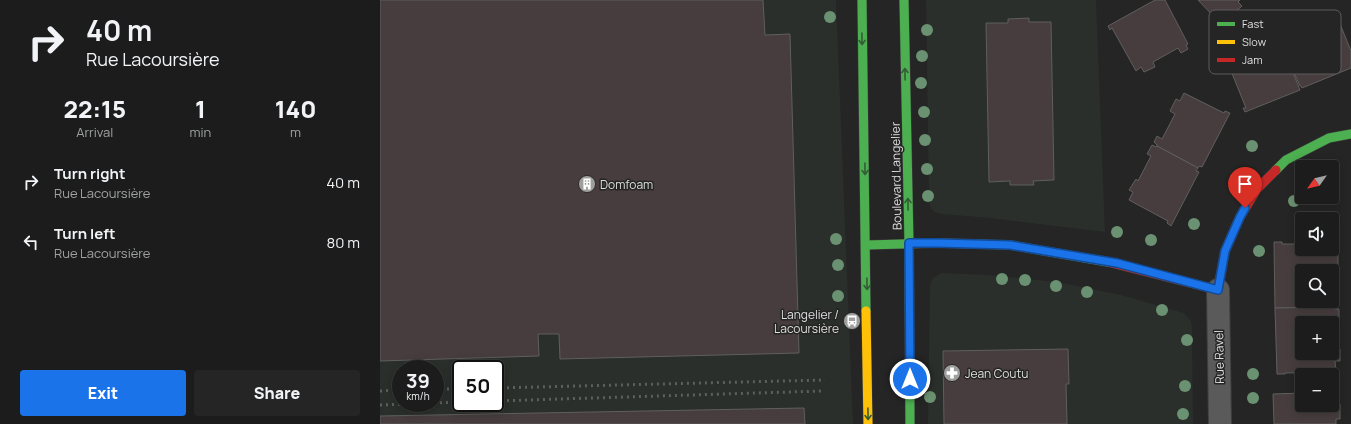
<!DOCTYPE html>
<meta charset="utf-8">
<style>
:root{--surface:#1b1c1b;--page:#242524;--text:#f1f3f6;--muted:#a0a1a3;--line:#393a3a;--accent:#1a73e8}
body{margin:0;font-family:Manrope,sans-serif;background:var(--page);color:var(--text);height:100vh;display:flex;flex-direction:column;font-size:15px;white-space:nowrap}
*{box-sizing:border-box;margin:0}
p{font-size:13px;color:var(--muted)}
.icon{flex:none;width:22px;height:22px;fill:none;stroke:currentColor;stroke-width:2;stroke-linecap:round;stroke-linejoin:round}
.map{position:relative;flex:1;overflow:hidden}
.details{display:flex;flex-direction:column;background:var(--surface);width:380px}
.details>*{flex:none}
.banner{background:#1b1c1b;color:var(--text);overflow:hidden}
.needle{width:26px;rotate:236deg}
.fabs{position:absolute;left:915px;top:160px;display:grid;gap:8px}
.fabs a{display:grid;place-items:center;width:44px;height:44px;border-radius:4px;background:var(--surface);box-shadow:0 2px 10px #0003,0 0 0 1px var(--line);font-size:20px}
.speed{position:absolute;left:12px;top:360px;display:flex;gap:8px;font-size:20px;font-weight:700;text-align:center}
.speed>*{display:grid;place-content:center;width:52px;height:52px;border-radius:50%;background:var(--surface);box-shadow:0 2px 10px #0003,0 0 0 1px var(--line);line-height:1}
.speed small{font-size:10px;font-weight:400}
.speed .limit{border:2px solid #111;border-radius:6px;background:#fff;color:#111}
.pin{position:absolute;display:grid;place-items:center;width:34px;height:34px;color:#fff;margin:-41px -17px;border-radius:50% 50% 50% 0;rotate:-45deg;box-shadow:0 0 4px #0007}
.pin .icon{rotate:45deg}
.me{position:absolute;width:44px;margin:-22px;rotate:0deg;stroke-linejoin:round;filter:drop-shadow(0 0 3px #0008)}
.turn{display:flex;align-items:center;gap:14px;height:84px;padding:0 20px;font-size:18px}
.turn .icon{width:52px;height:52px;stroke-width:2.5}
.turn b{display:block;font-size:28px;line-height:34px}
.eta{display:flex;justify-content:space-evenly;align-items:center;height:68px;text-align:center}
.eta b{font-size:24px;font-weight:800;line-height:28px}
.cta{display:flex;gap:8px;margin-top:auto;padding:8px 20px}
.cta a{flex:1;height:46px;border-radius:4px;background:var(--accent);color:#fff;font-size:16px;font-weight:800;line-height:46px;text-align:center}
.cta a+a{background:var(--page);color:var(--text)}
ul{padding:0;list-style:none}
li{display:flex;align-items:center;gap:12px;height:60px;padding:0 20px}
li div{flex:1}
li b{display:block;font-size:15px}
li em{font-style:normal}
main{display:flex;flex:1;min-height:0}
.map>svg:first-child{display:block}
.built{fill:#2a2f2b;fill-rule:evenodd}
.building{fill:#473d3e;stroke:#5f5f5e;fill-rule:evenodd}
.lines{fill:none;stroke-linecap:round;stroke-linejoin:round}
.street-casing{stroke:#404040;stroke-width:24}
.fast-casing{stroke:#404040;stroke-width:10}
.slow-casing{stroke:#404040;stroke-width:10}
.jam-casing{stroke:#404040;stroke-width:10}
.street{stroke:#595a59;stroke-width:22}
.fast{stroke:#4caf50;stroke-width:9}
.slow{stroke:#ffc107;stroke-width:9}
.jam{stroke:#c62828;stroke-width:9}
.rail{stroke:#5e5e5e;stroke-width:3;stroke-dasharray:2 4;stroke-linecap:butt}
.tree{fill:#6a9171}
.oneway{stroke:#345c36}
.route-casing{stroke:#114b97;stroke-width:10}
.route{stroke:#1a73e8;stroke-width:7}
.labels{text-anchor:middle;dominant-baseline:central;stroke-width:3;stroke-linejoin:round;paint-order:stroke}
.street-label{font-size:12px;fill:#dedfde;stroke:#242524}
.poi-label{font-size:12px;fill:#dedfde;stroke:#242524;text-anchor:start}
.key{fill:#242524;stroke:#5c5d5c;stroke-width:1}
.key-label{font-size:11px;fill:#dedfde}
</style>
<main>
<section class="details">
<div class="banner">
<div class="turn"><svg class="icon" aria-label="right" viewBox="0 0 24 24"><path d="M7 20v-9h11M14 6l5 5-5 5"/></svg><div><b>40 m</b>Rue Lacoursière</div></div>
</div>
<div class="eta">
<div><b>22:15</b><p>Arrival</p></div>
<div><b>1</b><p>min</p></div>
<div><b>140</b><p>m</p></div>
</div>
<ul>
<li><svg class="icon" aria-label="right" viewBox="0 0 24 24"><path d="M7 20v-9h11M14 6l5 5-5 5"/></svg><div><b>Turn right</b><p>Rue Lacoursière</p></div><em>40 m</em></li>
<li><svg class="icon" aria-label="left" viewBox="0 0 24 24"><path d="M17 20v-9H6M10 6l-5 5 5 5"/></svg><div><b>Turn left</b><p>Rue Lacoursière</p></div><em>80 m</em></li>
</ul>
<div class="cta"><a>Exit</a><a>Share</a></div>
</section>
<div class="map">
<svg width="971" height="424" viewBox="0 0 971 424">
<rect width="100%" height="100%" fill="#242524"/>
<g class="built">
<path d="M 0,0 L 456,0 L 473,424 L 0,424 ZM 21,369 L 55,369 L 55,403 L 21,403 ZM 81,369 L 115,369 L 115,403 L 81,403 Z"/>
<polygon points="546,0 716,0 725,232 610,218 563,214 554,212 550,206 549,200"/>
<polygon points="561,273 608,275 677,282 741,295 804,313 811,321 812,327 813,424 548,424 550,285 553,278"/>
</g>
<g class="building">
<polygon points="0,0 383,0 385,35 410,34 419,353 180,359 179,334 158,334 159,356 0,361"/>
<polygon points="775,0 785,0 808,44 806,45 808,49 801,53 798,48 773,62 775,67 764,72 761,67 756,71 732,28 730,30 728,26"/>
<polygon points="818,0 860,0 858,2 862,6 849,17 847,13 838,21"/>
<polygon points="649,18 649,22 671,22 674,180 653,181 654,185 630,185 630,181 609,182 606,23 628,23 628,19"/>
<polygon points="958,19 971,51 971,68 922,88 921,86 920,86 901,43 903,42 902,38 911,35 912,38 939,27 937,23 946,20 948,23"/>
<polygon points="898,40 900,43 901,43 920,90 865,112 863,108 866,108 849,66 857,63 854,58 866,54 868,57 892,47 891,43"/>
<polygon points="804,93 844,113 845,111 850,113 822,167 819,166 818,168 777,146 777,145 774,142 777,136 782,139 795,114 790,111 796,99 800,101"/>
<polygon points="772,145 776,147 777,146 818,168 816,171 819,172 791,226 787,223 788,221 749,200 753,192 749,190 756,179 758,181 771,156 767,154"/>
<path d="M 894,242 L 902,242 L 902,244 L 922,244 L 922,249 L 952,249 L 952,243 L 954,243 L 954,256 L 958,255 L 958,265 L 954,266 L 954,295 L 959,295 L 959,305 L 955,305 L 954,307 L 895,308 ZM 922,271 L 952,271 L 952,301 L 922,301 Z"/>
<path d="M 954,307 L 955,309 L 959,309 L 959,319 L 955,319 L 955,349 L 960,349 L 960,361 L 955,361 L 956,372 L 905,373 L 905,374 L 897,374 L 895,308 ZM 922,323 L 952,323 L 952,353 L 922,353 Z"/>
<polygon points="688,349 689,384 686,384 687,424 564,424 563,351"/>
<polygon points="922,393 922,405 952,405 952,393 955,393 955,405 960,404 960,419 956,419 956,424 894,424 893,394"/>
<polygon points="424,408 425,424 0,424 0,416"/>
</g>
<g class="lines">
<g class="street-casing">
<polyline id="street" points="838,290 840,424"/>
</g>
<g class="fast-casing">
<g id="fast">
<polyline points="482,0 486,311"/>
<polyline points="524,0 529,243 530,424"/>
<polyline points="896,170 906,160 949,138 971,134"/>
<polyline points="486,245 558,243 630,245 728,262"/>
</g>
</g>
<g class="slow-casing">
<polyline id="slow" points="486,311 488,424"/>
</g>
<g class="jam-casing">
<polyline id="jam" points="728,262 838,290 845,251 860,217 877,189 896,170"/>
</g>
<use href="#street" class="street"/>
<use href="#fast" class="fast"/>
<use href="#slow" class="slow"/>
<use href="#jam" class="jam"/>
<g class="rail">
<polyline points="115,388 445,380"/>
<polyline points="55,389 81,389"/>
<polyline points="0,391 21,390"/>
<polyline points="115,401 442,391"/>
<polyline points="0,405 81,402"/>
</g>
</g>
<g class="tree">
<circle cx="450" cy="17" r="6"/>
<circle cx="547" cy="30" r="6"/>
<circle cx="542" cy="56" r="6"/>
<circle cx="541" cy="83" r="6"/>
<circle cx="544" cy="112" r="6"/>
<circle cx="545" cy="140" r="6"/>
<circle cx="872" cy="146" r="6"/>
<circle cx="547" cy="169" r="6"/>
<circle cx="548" cy="196" r="6"/>
<circle cx="914" cy="201" r="6"/>
<circle cx="814" cy="224" r="6"/>
<circle cx="737" cy="232" r="6"/>
<circle cx="456" cy="239" r="6"/>
<circle cx="771" cy="240" r="6"/>
<circle cx="879" cy="251" r="6"/>
<circle cx="458" cy="265" r="6"/>
<circle cx="622" cy="279" r="6"/>
<circle cx="645" cy="280" r="6"/>
<circle cx="676" cy="286" r="6"/>
<circle cx="707" cy="292" r="6"/>
<circle cx="458" cy="296" r="6"/>
<circle cx="782" cy="310" r="6"/>
<circle cx="807" cy="340" r="6"/>
<circle cx="873" cy="374" r="6"/>
<circle cx="805" cy="386" r="6"/>
<circle cx="550" cy="397" r="6"/>
<circle cx="873" cy="398" r="6"/>
<circle cx="803" cy="414" r="6"/>
</g>
<defs><path id="oneway-shaft" d="M-6 0H5M1.5-3L5.5 0L1.5 3" fill="none" stroke-width="1.6" stroke-linecap="round" stroke-linejoin="round"/></defs>
<g class="oneway">
<use href="#oneway-shaft" transform="translate(482 39) rotate(89)"/>
<use href="#oneway-shaft" transform="translate(525 74) rotate(-91)"/>
<use href="#oneway-shaft" transform="translate(485 169) rotate(89)"/>
<use href="#oneway-shaft" transform="translate(528 204) rotate(-91)"/>
<use href="#oneway-shaft" transform="translate(487 284) rotate(89)"/>
<use href="#oneway-shaft" transform="translate(488 414) rotate(89)"/>
</g>
<g class="lines">
<g class="route-casing">
<polyline id="route" points="530,379 529,243 558,243 630,245 737,263 838,290 845,251 860,217 865,208"/>
</g>
<use href="#route" class="route"/>
</g>
<defs>
<g id="building-disc" transform="scale(0.9)"><circle r="9.5" fill="#9d9e9d" stroke="#242524"/><path d="M-4-6H4V6H1V3H-1V6H-4ZM-2.5-4.3h1.7v1.8h-1.7ZM.8-4.3h1.7v1.8H.8ZM-2.5-1h1.7V.8h-1.7ZM.8-1h1.7V.8H.8Z" fill="#fff"/></g>
<g id="bus-disc" transform="scale(0.9)"><circle r="9.5" fill="#9d9e9d" stroke="#242524"/><path d="M-5-6H5V4H4V6H2V4H-2V6H-4V4H-5ZM-3.5-4V0h7V-4ZM-3.5 1.2v1.5H-2V1.2ZM2 1.2v1.5H3.5V1.2Z" fill="#fff"/></g>
<g id="pharmacy-disc" transform="scale(0.9)"><circle r="9.5" fill="#9d9e9d" stroke="#242524"/><path d="M-2-6h4v4h4v4h-4v4h-4v-4h-4v-4h4Z" fill="#fff"/></g>
</defs>
<g fill-rule="evenodd">
<use href="#building-disc" x="207" y="184"/>
<use href="#bus-disc" x="472" y="321"/>
<use href="#pharmacy-disc" x="572" y="373"/>
</g>
<g class="labels">
<g class="street-label">
<text transform="translate(516 176) rotate(-91)">Boulevard Langelier</text>
<text transform="translate(839 357) rotate(-91)">Rue Ravel</text>
</g>
<g class="poi-label">
<text x="220" y="184">Domfoam</text>
<text x="459" y="314" text-anchor="end">Langelier /<tspan x="459" dy="14">Lacoursière</tspan></text>
<text x="585" y="373">Jean Coutu</text>
</g>
</g>
<rect x="829" y="10" width="132" height="64" rx="6" class="key"/>
<rect x="837" y="22" width="18" height="4" fill="#4caf50"/>
<rect x="837" y="40" width="18" height="4" fill="#ffc107"/>
<rect x="837" y="58" width="18" height="4" fill="#c62828"/>
<g class="key-label">
<text x="862" y="28">Fast</text>
<text x="862" y="46">Slow</text>
<text x="862" y="64">Jam</text>
</g>
</svg>
<div class="fabs">
<a><svg class="needle" viewBox="-14 -14 28 28"><path d="M0-13l5 13h-10z" fill="#e53935"/><path d="M0 13l5-13h-10z" fill="#a0a1a3"/></svg></a>
<a><svg class="icon" aria-label="sound" viewBox="0 0 24 24"><path d="M4 9h4l5-4v14l-5-4H4zM17 9q2 3 0 6"/></svg></a>
<a><svg class="icon" aria-label="search" viewBox="0 0 24 24"><circle cx="10" cy="10" r="6"/><path d="M15 15l6 6"/></svg></a>
<a>+</a>
<a>−</a>
</div>
<div class="speed"><div>39<small>km/h</small></div><div class="limit">50</div></div>
<div class="pin" style="left:865px;top:208px;background:#d93025"><svg class="icon" aria-label="arrive" viewBox="0 0 24 24"><path d="M6 21V4h12l-3 4 3 4H6"/></svg></div>
<svg class="me" style="left:530px;top:379px" viewBox="-20 -20 40 40"><circle r="17" fill="#1a73e8" stroke="#fff" stroke-width="3"/><path d="M0-11L8 9 0 5-8 9z" fill="#fff"/></svg>
</div>
</main>
